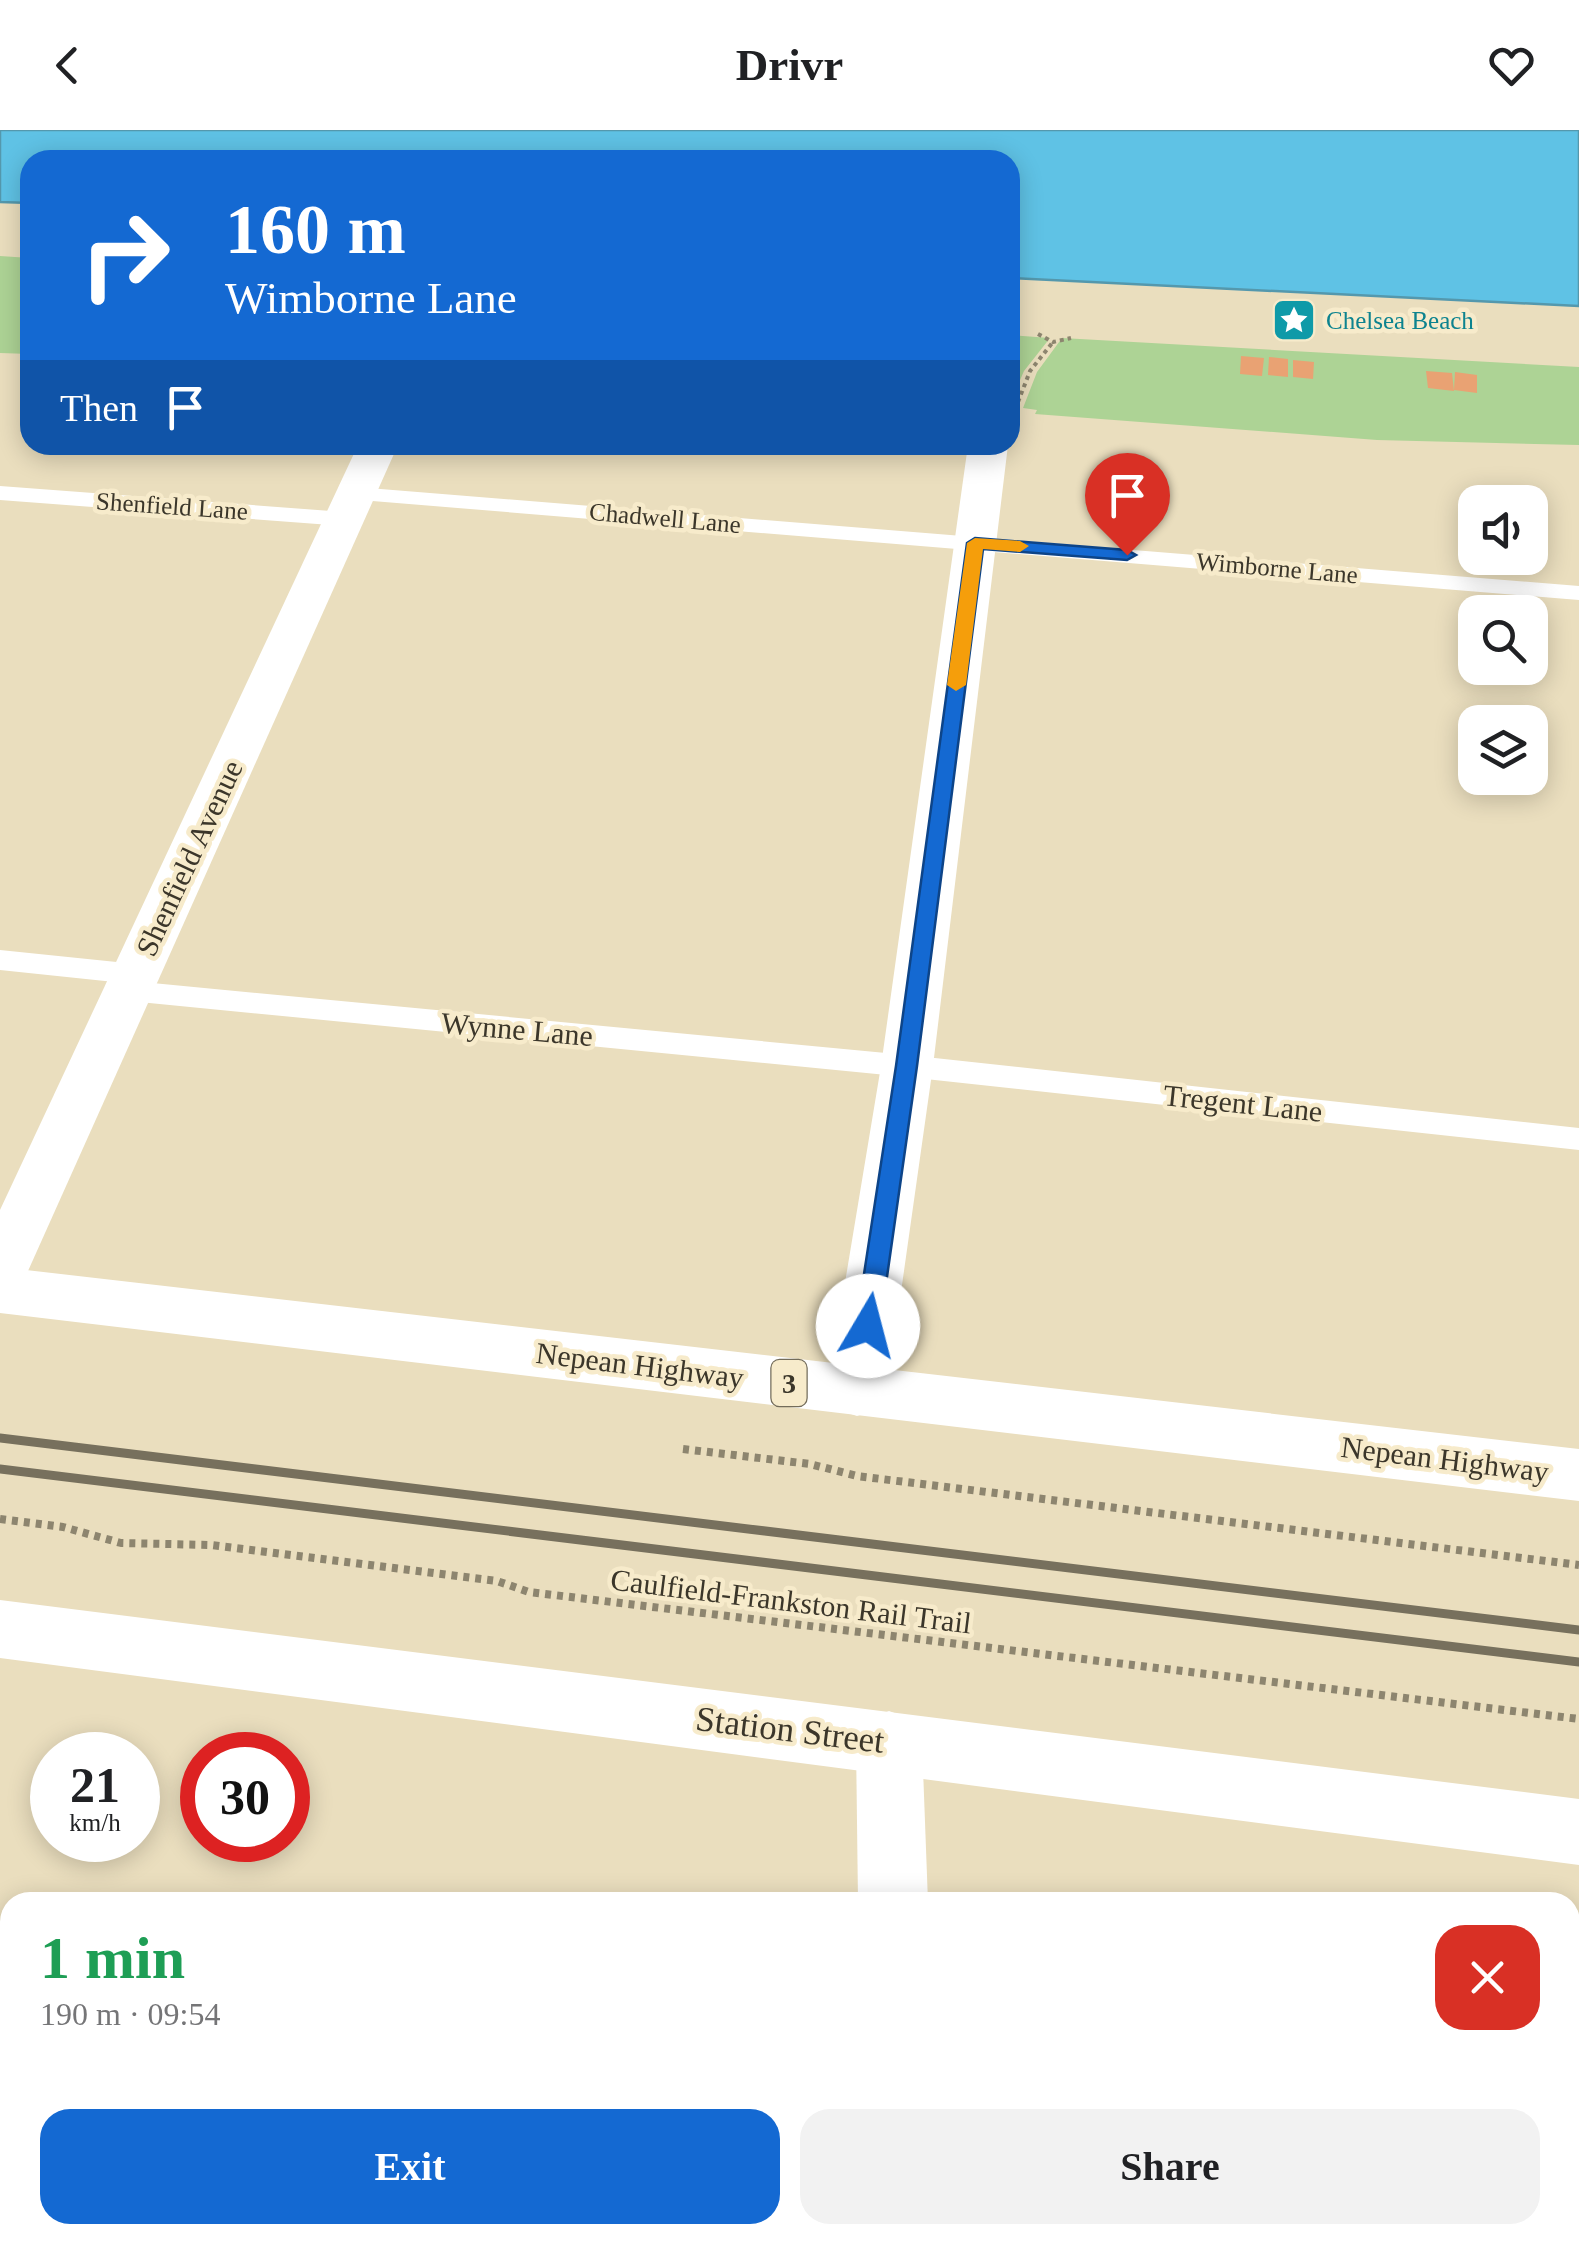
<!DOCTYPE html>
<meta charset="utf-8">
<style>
:root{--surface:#fff;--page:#f2f2f2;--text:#202124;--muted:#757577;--accent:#1469d2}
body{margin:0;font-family:Georgia,serif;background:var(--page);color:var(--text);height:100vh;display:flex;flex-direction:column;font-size:38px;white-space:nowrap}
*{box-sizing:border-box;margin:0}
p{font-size:32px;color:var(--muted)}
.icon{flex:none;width:55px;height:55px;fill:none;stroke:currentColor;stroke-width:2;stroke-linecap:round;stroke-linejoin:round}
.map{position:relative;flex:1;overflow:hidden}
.sheet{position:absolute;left:0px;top:1762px;width:1580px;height:352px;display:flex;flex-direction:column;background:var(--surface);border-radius:30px 30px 0 0;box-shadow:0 5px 25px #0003}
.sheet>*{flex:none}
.banner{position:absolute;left:20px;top:20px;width:1000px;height:305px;border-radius:30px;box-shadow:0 5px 25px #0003;background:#1469d2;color:#fff;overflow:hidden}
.tools{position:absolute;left:1458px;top:355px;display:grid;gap:20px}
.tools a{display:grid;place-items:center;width:90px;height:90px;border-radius:20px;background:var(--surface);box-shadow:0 5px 25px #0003;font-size:50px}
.speed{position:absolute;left:30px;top:1602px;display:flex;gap:20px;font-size:50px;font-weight:700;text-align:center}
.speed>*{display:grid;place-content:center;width:130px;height:130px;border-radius:50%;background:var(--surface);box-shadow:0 5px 25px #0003;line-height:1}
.speed small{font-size:25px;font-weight:400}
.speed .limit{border:15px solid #d22;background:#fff;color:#111}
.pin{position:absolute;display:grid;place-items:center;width:85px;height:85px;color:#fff;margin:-102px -42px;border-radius:50% 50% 50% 0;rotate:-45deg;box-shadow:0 0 10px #0007}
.pin .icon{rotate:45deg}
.me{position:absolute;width:110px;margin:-55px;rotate:8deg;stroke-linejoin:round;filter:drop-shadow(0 0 8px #0008)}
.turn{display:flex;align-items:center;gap:35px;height:210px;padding:0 40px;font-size:45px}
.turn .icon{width:130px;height:130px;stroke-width:2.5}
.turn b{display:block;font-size:70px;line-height:85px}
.then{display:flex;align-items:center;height:95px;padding:0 40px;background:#0003;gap:20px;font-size:38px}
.round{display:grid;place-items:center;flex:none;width:105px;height:105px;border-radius:30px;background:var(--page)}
.headline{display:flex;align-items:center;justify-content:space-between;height:170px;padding:0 40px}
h1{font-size:60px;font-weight:700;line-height:75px;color:#1e9e55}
.cta{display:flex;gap:20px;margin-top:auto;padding:20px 40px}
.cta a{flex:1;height:115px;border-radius:30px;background:var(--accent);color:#fff;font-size:40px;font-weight:700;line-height:115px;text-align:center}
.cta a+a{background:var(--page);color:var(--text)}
header{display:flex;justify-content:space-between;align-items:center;height:130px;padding:0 40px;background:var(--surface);font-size:45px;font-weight:700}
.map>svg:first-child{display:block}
.green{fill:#add395}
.water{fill:#5fc2e5;stroke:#5498ad;stroke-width:2.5}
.building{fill:#e9a273}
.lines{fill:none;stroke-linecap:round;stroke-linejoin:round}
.path-far1{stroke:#8d856f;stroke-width:4;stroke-dasharray:4 4;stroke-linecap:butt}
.path{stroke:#8d856f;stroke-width:8;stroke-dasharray:6 6;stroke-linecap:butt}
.service{fill:#fff;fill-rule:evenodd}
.minor{fill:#fff;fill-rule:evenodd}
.tertiary{fill:#fff;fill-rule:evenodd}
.trunk{fill:#fff;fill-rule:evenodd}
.rail{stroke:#77705d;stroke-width:9}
.route{fill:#1469d2;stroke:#0d4488;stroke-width:2.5}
.slow{fill:#f59e0b}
.labels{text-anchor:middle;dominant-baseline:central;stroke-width:9;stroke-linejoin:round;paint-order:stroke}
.far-culture-label{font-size:25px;fill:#0d838f;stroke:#f7ebcb;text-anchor:start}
.far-street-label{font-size:25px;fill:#3b362a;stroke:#f7ebcb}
.shield{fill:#f7ebcb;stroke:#736c5a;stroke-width:2.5}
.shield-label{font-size:28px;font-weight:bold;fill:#3b362a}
.street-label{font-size:30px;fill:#3b362a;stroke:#f7ebcb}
.near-street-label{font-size:35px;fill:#3b362a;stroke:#f7ebcb}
</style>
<header><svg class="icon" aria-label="back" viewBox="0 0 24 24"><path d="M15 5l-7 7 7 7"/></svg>Drivr<svg class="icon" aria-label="heart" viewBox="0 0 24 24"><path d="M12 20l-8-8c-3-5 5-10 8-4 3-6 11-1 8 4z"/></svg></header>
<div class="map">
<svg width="1579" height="2113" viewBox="0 0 1579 2113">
<rect width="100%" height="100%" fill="#eadebe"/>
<g class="green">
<polygon points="0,126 30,128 30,224 0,223"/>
<polygon points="1010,205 1050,208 1024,241 1013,266"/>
<polygon points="1062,208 1579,237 1579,315 1377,310 1035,284 1037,280 1023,278 1037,242"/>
</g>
<polygon class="water" points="0,0 1579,0 1579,176 1010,148 1010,30 30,30 30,73 0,72"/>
<g class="building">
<polygon points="1241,226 1264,228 1262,246 1240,244"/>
<polygon points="1269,227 1288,229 1288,247 1268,245"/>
<polygon points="1293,230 1314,232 1313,249 1293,247"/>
<polygon points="1426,241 1452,243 1454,261 1428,258"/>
<polygon points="1455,242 1477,245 1477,263 1454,260"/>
</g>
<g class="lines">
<g class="path-far1">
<polyline points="1038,204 1053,212 1071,208"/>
<polyline points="1010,271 1018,272 1030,241 1053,212"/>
</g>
<g class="path">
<polyline points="683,1319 810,1334 857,1346 1579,1435"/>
<polyline points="0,1389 63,1397 121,1413 211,1415 497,1451 529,1462 1579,1589"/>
</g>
<g class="service">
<polygon points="0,356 344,382 355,389 344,396 0,370"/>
<polygon points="356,357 1579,456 1579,470 348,369 345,364"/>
<polygon points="0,820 136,834 146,837 150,844 142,852 907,925 1579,998 1579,1020 907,947 129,871 119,868 115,861 124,853 0,840"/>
</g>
<g class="minor">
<polygon points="358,315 398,315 28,1141 20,1157 0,1164 0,1080"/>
<polygon points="968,315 1008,315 933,936 887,1261 878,1279 857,1286 836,1279 827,1261 881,936"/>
<polygon points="889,1581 913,1590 922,1612 928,1772 858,1772 856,1612 865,1590"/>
<polygon points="862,2105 938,2105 940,2113 862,2113"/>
</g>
<polygon class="tertiary" points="0,1470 1579,1669 1579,1735 0,1528"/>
<polygon class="trunk" points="0,1137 1579,1319 1579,1371 0,1183"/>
<g class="rail">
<polyline points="0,1308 1579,1500"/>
<polyline points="0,1339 1579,1532"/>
</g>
</g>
<polygon class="route" points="975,408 1127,420 1136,425 1127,430 983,419 917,936 880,1196 876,1202 859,1202 856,1196 896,936 967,413"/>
<polygon class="slow" points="975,408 1020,411 1029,416 1020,422 983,419 966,555 956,561 947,555 967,413"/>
<defs>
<g id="sight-square" transform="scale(2.25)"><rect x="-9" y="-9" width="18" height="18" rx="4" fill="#0f9aa8" stroke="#f7ebcb"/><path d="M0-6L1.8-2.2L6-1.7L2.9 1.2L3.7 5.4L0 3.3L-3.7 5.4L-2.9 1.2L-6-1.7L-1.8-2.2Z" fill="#fff"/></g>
</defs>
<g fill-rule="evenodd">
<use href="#sight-square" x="1294" y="190"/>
</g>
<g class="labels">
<g class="far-culture-label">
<text x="1326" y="190">Chelsea Beach</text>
</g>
<g class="far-street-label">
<text transform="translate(172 376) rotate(4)">Shenfield Lane</text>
<text transform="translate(665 388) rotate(5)">Chadwell Lane</text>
<text transform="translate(1277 438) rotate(5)">Wimborne Lane</text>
</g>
<rect class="shield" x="771.5" y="1230" width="35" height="46" rx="8"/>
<g class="shield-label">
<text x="789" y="1253">3</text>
</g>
<g class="street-label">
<text transform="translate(189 728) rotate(-65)">Shenfield Avenue</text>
<text transform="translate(517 899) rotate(5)">Wynne Lane</text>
<text transform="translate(1243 973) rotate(6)">Tregent Lane</text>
<text transform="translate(640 1235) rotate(7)">Nepean Highway</text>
<text transform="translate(1445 1329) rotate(7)">Nepean Highway</text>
<text transform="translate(791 1471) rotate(7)">Caulfield-Frankston Rail Trail</text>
</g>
<g class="near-street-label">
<text transform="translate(790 1600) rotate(7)">Station Street</text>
</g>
</g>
</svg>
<div class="tools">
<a><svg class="icon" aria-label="sound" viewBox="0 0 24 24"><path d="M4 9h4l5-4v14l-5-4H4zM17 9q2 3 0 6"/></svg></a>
<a><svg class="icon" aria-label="search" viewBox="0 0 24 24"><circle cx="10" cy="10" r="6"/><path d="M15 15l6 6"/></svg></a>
<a><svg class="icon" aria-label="layers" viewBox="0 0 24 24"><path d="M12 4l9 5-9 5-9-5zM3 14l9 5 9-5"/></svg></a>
</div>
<div class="speed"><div>21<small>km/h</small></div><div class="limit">30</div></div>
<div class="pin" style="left:1127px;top:425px;background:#d93025"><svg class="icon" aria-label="arrive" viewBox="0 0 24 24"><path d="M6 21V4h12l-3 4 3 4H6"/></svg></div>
<svg class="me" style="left:868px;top:1196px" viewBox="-20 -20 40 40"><circle r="19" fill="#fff"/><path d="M0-13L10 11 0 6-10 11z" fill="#1469d2"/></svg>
<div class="banner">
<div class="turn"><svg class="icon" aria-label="right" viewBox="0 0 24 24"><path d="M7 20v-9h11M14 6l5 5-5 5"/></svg><div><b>160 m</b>Wimborne Lane</div></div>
<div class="then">Then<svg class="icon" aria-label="arrive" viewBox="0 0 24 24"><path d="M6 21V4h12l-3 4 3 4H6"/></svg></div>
</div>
<section class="sheet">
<div class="headline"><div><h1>1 min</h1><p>190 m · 09:54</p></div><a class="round" style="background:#d93025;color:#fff"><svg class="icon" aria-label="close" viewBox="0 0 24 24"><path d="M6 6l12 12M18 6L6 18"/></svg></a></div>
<div class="cta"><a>Exit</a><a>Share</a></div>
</section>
</div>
